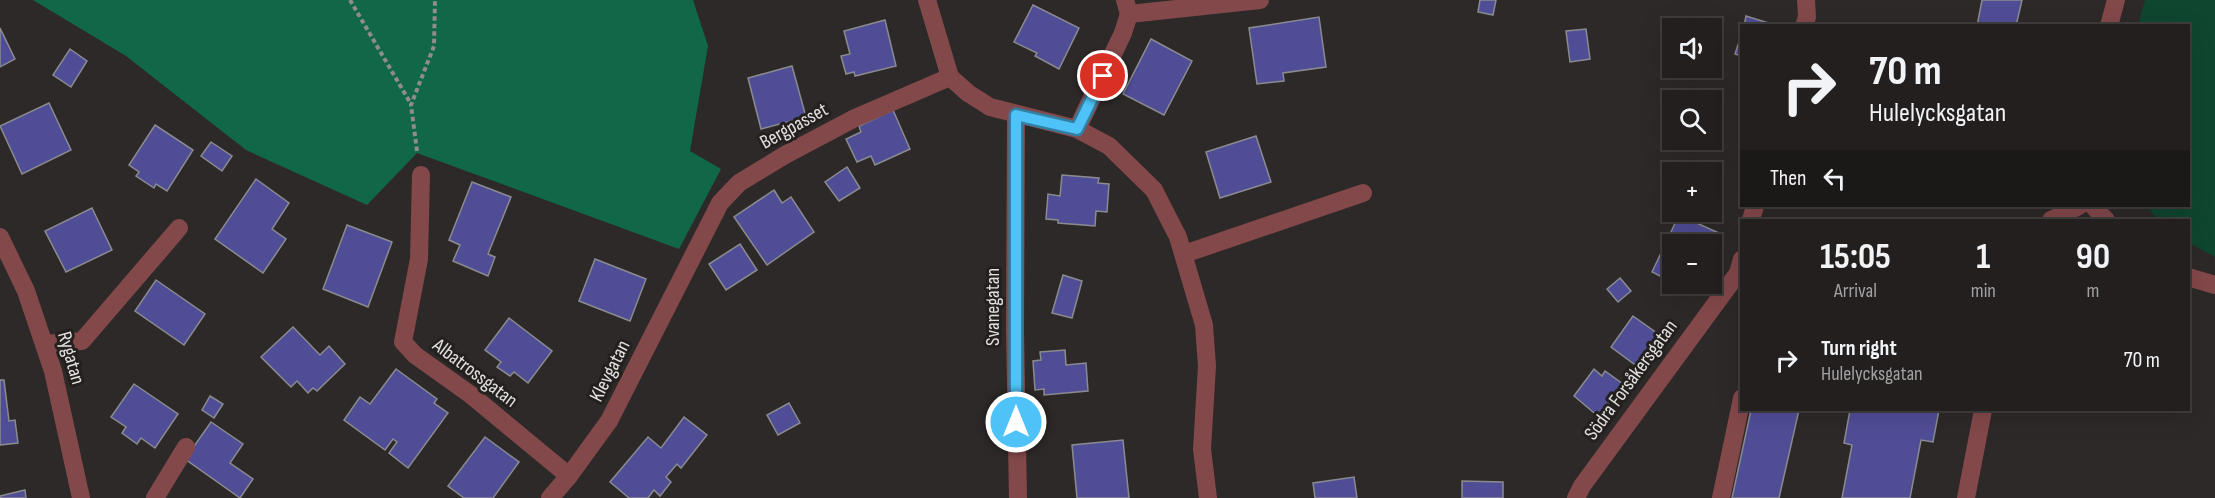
<!DOCTYPE html>
<meta charset="utf-8">
<style>
:root{--surface:#221f1e;--page:#2a2727;--text:#f1f3f6;--muted:#a2a2a4;--line:#3f3d3c}
body{margin:0;font-family:"Sofia Sans Condensed",sans-serif;background:var(--page);color:var(--text);height:100vh;display:flex;flex-direction:column;font-size:22px;white-space:nowrap}
*{box-sizing:border-box;margin:0}
p{font-size:20px;color:var(--muted)}
.icon{flex:none;width:33px;height:33px;fill:none;stroke:currentColor;stroke-width:2;stroke-linecap:round;stroke-linejoin:round}
.map{position:relative;flex:1;overflow:hidden}
.side{position:absolute;left:1740px;top:219px;width:450px;height:192px;display:flex;flex-direction:column;background:var(--surface);border-radius:0px;box-shadow:0 6px 24px #0002,0 0 0 2px var(--line)}
.side>*{flex:none}
.hud{position:absolute;left:1740px;top:24px;width:450px;height:183px;border-radius:0px;box-shadow:0 6px 24px #0002,0 0 0 2px var(--line);background:#221f1e;color:var(--text);overflow:hidden}
.buttons{position:absolute;left:1662px;top:18px;display:grid;gap:12px}
.buttons a{display:grid;place-items:center;width:60px;height:60px;border-radius:0px;background:var(--surface);box-shadow:0 6px 24px #0002,0 0 0 2px var(--line);font-size:30px}
.pin{position:absolute;display:grid;place-items:center;width:51px;height:51px;color:#fff;margin:-26px;border:3px solid #fff;border-radius:50%;box-shadow:0 2px 6px #0007}
.me{position:absolute;width:66px;margin:-33px;rotate:0deg;stroke-linejoin:round;filter:drop-shadow(0 0 4px #0008)}
.turn{display:flex;align-items:center;gap:21px;height:126px;padding:0 30px;font-size:27px}
.turn .icon{width:78px;height:78px;stroke-width:2.5}
.turn b{display:block;font-size:42px;line-height:51px}
.then{display:flex;align-items:center;height:57px;padding:0 30px;background:#0003;gap:12px;font-size:22px}
.eta{display:flex;justify-content:space-evenly;align-items:center;height:102px;text-align:center}
.eta b{font-size:36px;font-weight:700;line-height:42px}
ul{padding:0;list-style:none}
li{display:flex;align-items:center;gap:18px;height:78px;padding:0 30px}
li div{flex:1}
li b{display:block;font-size:22px}
li em{font-style:normal}
.map>svg:first-child{display:block}
.green{fill:#0f4630}
.forest{fill:#106848}
.building{fill:#504d97;stroke:#8a8b8f;stroke-width:1.5}
.lines{fill:none;stroke-linecap:round;stroke-linejoin:round}
.path{stroke:#8f8c8b;stroke-width:4;stroke-dasharray:4.5 3;stroke-linecap:butt}
.minor{stroke:#83484a;stroke-width:18}
.route-casing{stroke:#337fa1;stroke-width:15}
.route{stroke:#4fc3f7;stroke-width:10}
.labels{text-anchor:middle;dominant-baseline:central;stroke-width:6;stroke-linejoin:round;paint-order:stroke}
.street-label{font-size:20px;fill:#e3e1e0;stroke:#23201e}
</style>
<div class="map">
<svg width="2215" height="498" viewBox="0 0 2215 498">
<rect width="100%" height="100%" fill="#2d2928"/>
<polygon class="green" points="2145,0 2215,0 2215,257 2189,243 2188,220 2158,220 2147,206 2188,206 2188,26 2138,25"/>
<polygon class="forest" points="33,0 693,0 708,46 690,151 721,169 679,249 417,153 367,205 246,150 126,56"/>
<g class="building">
<polygon points="1480,0 1496,0 1493,15 1478,12"/>
<polygon points="1982,0 2022,0 2016,26 1977,26"/>
<polygon points="1033,5 1079,28 1059,69 1035,56 1037,53 1014,42"/>
<polygon points="1746,16 1778,26 1744,26"/>
<polygon points="1319,17 1326,67 1283,73 1284,81 1257,84 1249,28"/>
<polygon points="885,20 896,66 855,76 854,72 846,74 841,56 850,54 844,31"/>
<polygon points="0,28 15,59 0,67"/>
<polygon points="1586,29 1590,59 1570,62 1566,31"/>
<polygon points="1742,33 1742,56 1735,54"/>
<polygon points="1151,39 1192,61 1164,115 1123,94"/>
<polygon points="70,49 87,61 71,87 53,75"/>
<polygon points="792,66 806,117 761,129 748,78"/>
<polygon points="49,103 71,150 22,174 0,126"/>
<polygon points="893,110 910,149 875,165 871,156 857,162 846,139 861,132 859,126"/>
<polygon points="155,125 193,150 167,191 156,184 154,188 136,176 139,172 129,165"/>
<polygon points="1256,136 1271,182 1220,198 1206,152"/>
<polygon points="211,142 232,156 222,171 201,156"/>
<polygon points="847,167 860,188 839,201 825,182"/>
<polygon points="1062,175 1099,178 1098,183 1109,184 1107,212 1096,211 1095,226 1058,223 1058,220 1046,219 1048,194 1060,196"/>
<polygon points="256,179 289,203 272,229 286,239 263,273 215,239"/>
<polygon points="472,182 511,197 488,254 495,257 488,276 453,261 460,245 449,240"/>
<polygon points="774,190 782,203 791,197 814,232 767,265 734,217"/>
<polygon points="92,208 112,250 66,272 45,231"/>
<polygon points="1679,215 1723,235 1712,260 1712,244 1672,244 1672,282 1652,272"/>
<polygon points="347,225 392,242 368,307 323,289"/>
<polygon points="740,244 757,270 726,290 709,264"/>
<polygon points="595,259 646,279 630,321 579,301"/>
<polygon points="1063,275 1082,281 1072,318 1052,313"/>
<polygon points="1620,278 1631,291 1618,302 1607,289"/>
<polygon points="156,280 205,314 184,345 135,311"/>
<polygon points="1676,284 1700,284 1696,293"/>
<polygon points="1633,316 1661,336 1638,367 1611,347"/>
<polygon points="509,318 552,351 528,383 514,372 510,376 497,367 501,362 485,350"/>
<polygon points="293,327 320,355 329,346 345,364 317,391 313,388 308,393 297,381 291,387 261,357"/>
<polygon points="1065,350 1066,365 1086,363 1088,391 1044,395 1044,389 1035,390 1033,361 1041,360 1040,352"/>
<polygon points="396,369 437,399 434,403 448,413 408,468 389,453 397,442 393,439 385,450 344,420 360,397 370,404"/>
<polygon points="1594,369 1602,376 1605,371 1623,384 1599,417 1574,396"/>
<polygon points="0,380 4,380 9,421 15,420 18,443 0,445"/>
<polygon points="134,384 178,414 155,448 141,438 137,444 122,433 126,427 111,417"/>
<polygon points="210,396 223,404 214,418 202,410"/>
<polygon points="789,403 800,423 778,435 767,415"/>
<polygon points="1751,410 1799,410 1779,498 1732,498"/>
<polygon points="1850,410 1939,410 1933,442 1921,440 1910,498 1842,498 1852,445 1844,443"/>
<polygon points="684,417 707,435 681,468 677,464 666,477 671,482 660,496 654,490 648,498 629,498 610,482 648,437 661,448"/>
<polygon points="211,422 243,444 230,463 253,479 240,498 185,459"/>
<polygon points="485,437 519,462 493,498 464,498 448,486"/>
<polygon points="1123,440 1129,498 1077,498 1072,445"/>
<polygon points="1354,477 1357,498 1315,498 1313,483"/>
<polygon points="1462,481 1503,482 1503,498 1462,498"/>
<polygon points="25,490 26,498 0,498 0,496"/>
</g>
<g class="lines">
<g class="path">
<polyline points="350,0 411,104"/>
<polyline points="417,151 411,105 434,46 435,0"/>
</g>
<g class="minor">
<polyline points="927,0 950,77 968,93 990,107 1077,129 1109,146 1154,190 1178,237 1204,325 1207,366 1202,449 1208,498"/>
<polyline points="1129,14 1260,0"/>
<polyline points="1804,26 1807,17 1806,0"/>
<polyline points="2109,26 2116,0"/>
<polyline points="1016,115 1015,330 1018,498"/>
<polyline points="1077,129 1123,33 1129,14 1125,0"/>
<polyline points="421,175 419,259 403,342 415,355 471,395 569,476"/>
<polyline points="2093,206 2106,220"/>
<polyline points="1751,220 1755,206"/>
<polyline points="2051,220 2079,206"/>
<polyline points="0,237 26,291 53,371 81,498"/>
<polyline points="1184,254 1363,193"/>
<polyline points="2188,277 2215,285"/>
<polyline points="44,344 82,341 179,228"/>
<polyline points="155,498 186,447"/>
<polyline points="550,498 569,476 609,421 720,203 739,183 785,155 855,118 950,77"/>
<polyline points="1576,498 1582,486 1738,273 1742,259"/>
<polyline points="1721,498 1742,398"/>
<polyline points="1966,498 1983,410"/>
</g>
</g>
<g class="lines">
<g class="route-casing">
<polyline id="route" points="1016,422 1016,115 1077,129 1103,76"/>
</g>
<use href="#route" class="route"/>
</g>
<g class="labels">
<g class="street-label">
<text transform="translate(794 126) rotate(-29)">Bergpasset</text>
<text transform="translate(993 307) rotate(-90)">Svanegatan</text>
<text transform="translate(71 358) rotate(74)">Rygatan</text>
<text transform="translate(610 371) rotate(-63)">Klevgatan</text>
<text transform="translate(475 373) rotate(37)">Albatrossgatan</text>
<text transform="translate(1631 380) rotate(-54)">Södra Forsåkersgatan</text>
</g>
</g>
</svg>
<div class="buttons">
<a><svg class="icon" aria-label="sound" viewBox="0 0 24 24"><path d="M4 9h4l5-4v14l-5-4H4zM17 9q2 3 0 6"/></svg></a>
<a><svg class="icon" aria-label="search" viewBox="0 0 24 24"><circle cx="10" cy="10" r="6"/><path d="M15 15l6 6"/></svg></a>
<a>+</a>
<a>−</a>
</div>
<div class="pin" style="left:1103px;top:76px;background:#d93025"><svg class="icon" aria-label="arrive" viewBox="0 0 24 24"><path d="M6 21V4h12l-3 4 3 4H6"/></svg></div>
<svg class="me" style="left:1016px;top:422px" viewBox="-20 -20 40 40"><circle r="17" fill="#4fc3f7" stroke="#fff" stroke-width="3"/><path d="M0-11L8 9 0 5-8 9z" fill="#fff"/></svg>
<div class="hud">
<div class="turn"><svg class="icon" aria-label="right" viewBox="0 0 24 24"><path d="M7 20v-9h11M14 6l5 5-5 5"/></svg><div><b>70 m</b>Hulelycksgatan</div></div>
<div class="then">Then<svg class="icon" aria-label="left" viewBox="0 0 24 24"><path d="M17 20v-9H6M10 6l-5 5 5 5"/></svg></div>
</div>
<section class="side">
<div class="eta">
<div><b>15:05</b><p>Arrival</p></div>
<div><b>1</b><p>min</p></div>
<div><b>90</b><p>m</p></div>
</div>
<ul>
<li><svg class="icon" aria-label="right" viewBox="0 0 24 24"><path d="M7 20v-9h11M14 6l5 5-5 5"/></svg><div><b>Turn right</b><p>Hulelycksgatan</p></div><em>70 m</em></li>
</ul>
</section>
</div>
